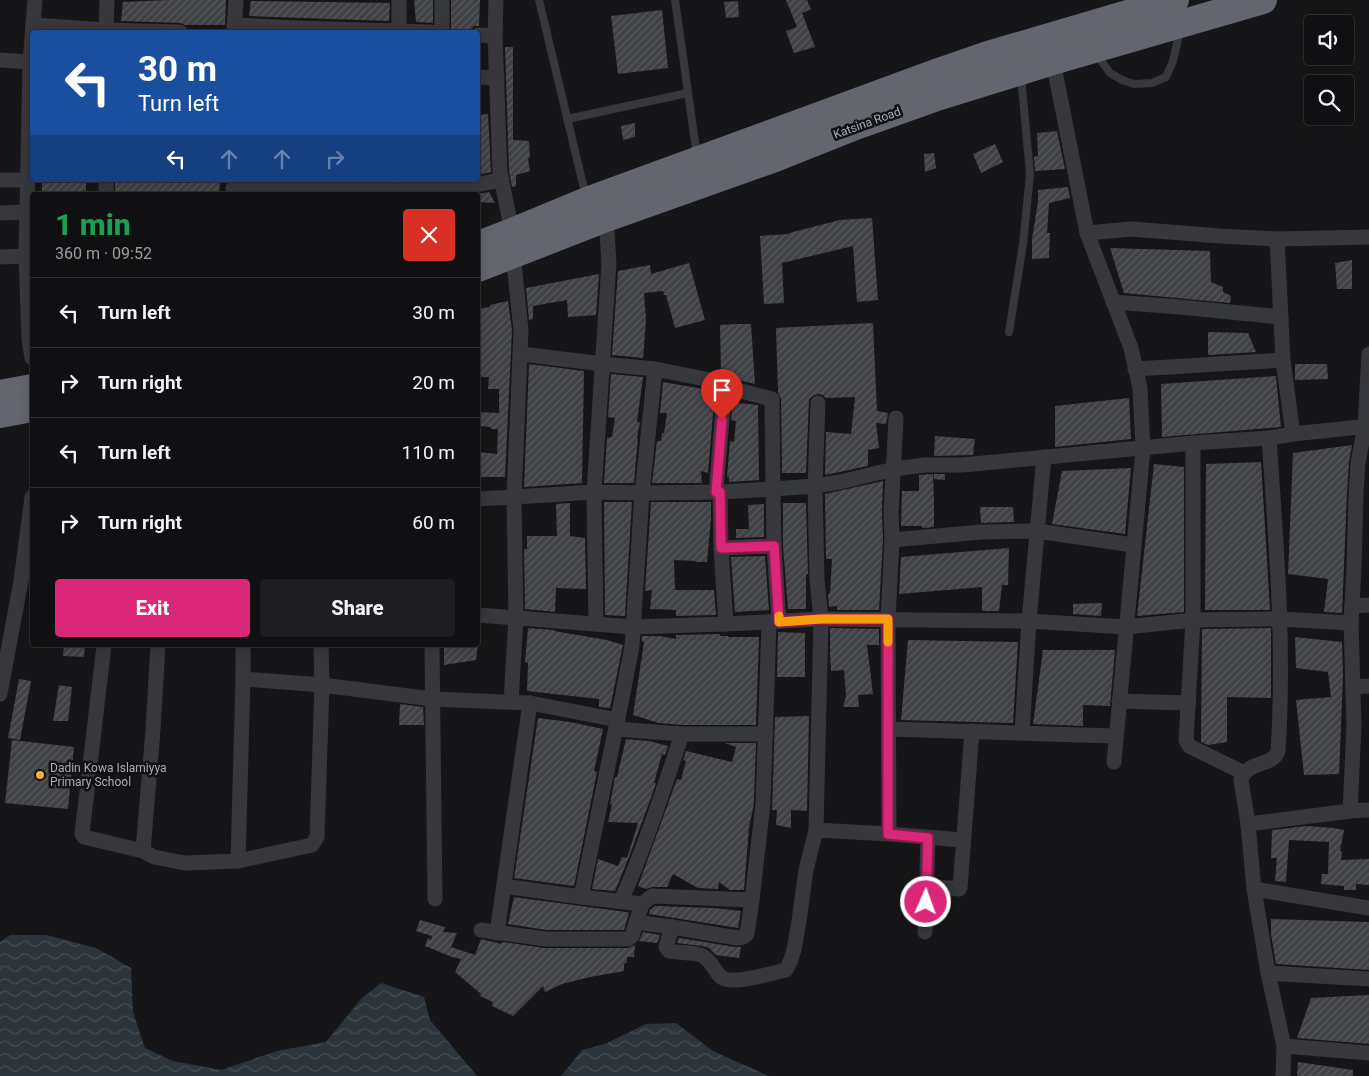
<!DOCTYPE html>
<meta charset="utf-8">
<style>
:root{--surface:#101012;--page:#1e1e20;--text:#f1f3f6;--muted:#9c9d9f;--line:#303032;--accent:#db2777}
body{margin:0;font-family:Roboto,sans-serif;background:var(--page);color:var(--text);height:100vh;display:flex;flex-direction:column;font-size:19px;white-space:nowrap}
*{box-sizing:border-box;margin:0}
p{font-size:16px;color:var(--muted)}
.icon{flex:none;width:28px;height:28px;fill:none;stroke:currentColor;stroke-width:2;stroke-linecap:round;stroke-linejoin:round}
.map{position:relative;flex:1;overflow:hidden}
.side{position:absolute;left:30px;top:192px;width:450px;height:455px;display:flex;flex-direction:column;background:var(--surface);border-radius:5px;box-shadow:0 2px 12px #0003,0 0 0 1px var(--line)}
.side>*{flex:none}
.banner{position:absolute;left:30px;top:30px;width:450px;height:152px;border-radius:5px;box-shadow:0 2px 12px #0003,0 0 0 1px var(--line);background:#1a4fa0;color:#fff;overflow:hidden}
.buttons{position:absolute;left:1304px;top:15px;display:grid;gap:10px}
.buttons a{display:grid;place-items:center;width:50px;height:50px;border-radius:5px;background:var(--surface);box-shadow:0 2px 12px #0003,0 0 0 1px var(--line);font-size:25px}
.pin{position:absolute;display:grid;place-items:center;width:42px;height:42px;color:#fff;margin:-51px -21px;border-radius:50% 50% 50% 0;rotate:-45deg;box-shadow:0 0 5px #0007}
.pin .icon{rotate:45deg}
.me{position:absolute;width:55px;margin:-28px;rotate:2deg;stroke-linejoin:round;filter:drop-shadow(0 0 4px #0008)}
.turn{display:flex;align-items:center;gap:18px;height:105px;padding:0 25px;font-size:22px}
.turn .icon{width:65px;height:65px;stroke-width:2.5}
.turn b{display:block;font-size:35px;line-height:42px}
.lanes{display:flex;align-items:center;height:48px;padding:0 25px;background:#0003;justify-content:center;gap:25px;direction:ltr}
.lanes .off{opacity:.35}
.round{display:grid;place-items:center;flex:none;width:52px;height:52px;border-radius:5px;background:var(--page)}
.headline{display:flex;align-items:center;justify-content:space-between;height:85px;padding:0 25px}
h1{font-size:30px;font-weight:800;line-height:38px;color:#1e9e55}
.action{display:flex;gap:10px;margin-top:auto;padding:10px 25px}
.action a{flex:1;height:58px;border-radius:5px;background:var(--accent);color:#fff;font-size:20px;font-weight:800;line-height:58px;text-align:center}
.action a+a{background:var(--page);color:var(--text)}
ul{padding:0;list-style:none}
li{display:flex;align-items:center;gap:15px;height:70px;padding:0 25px;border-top:1px solid var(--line)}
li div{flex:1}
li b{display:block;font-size:19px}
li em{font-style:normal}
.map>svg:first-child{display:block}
.water{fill:url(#water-waves)}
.building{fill:url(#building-hatch)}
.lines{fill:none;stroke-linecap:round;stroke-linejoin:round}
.lane{stroke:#37383d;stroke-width:8}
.street{stroke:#37383d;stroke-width:15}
.highway{stroke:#63666e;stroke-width:28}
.route-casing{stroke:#8e194d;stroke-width:12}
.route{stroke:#db2777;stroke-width:9}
.slow{stroke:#f59e0b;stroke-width:9}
.poi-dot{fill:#f2b134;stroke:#111113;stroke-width:2}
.labels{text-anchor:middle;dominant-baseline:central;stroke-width:5;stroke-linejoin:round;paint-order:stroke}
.street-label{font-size:12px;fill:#a8adb8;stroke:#111113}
.poi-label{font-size:12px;fill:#a8adb8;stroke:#111113;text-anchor:start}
</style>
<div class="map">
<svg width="1369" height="1076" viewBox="0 0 1369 1076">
<defs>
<pattern id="water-waves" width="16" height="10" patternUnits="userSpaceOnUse" patternTransform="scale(1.25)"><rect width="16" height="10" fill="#2c353c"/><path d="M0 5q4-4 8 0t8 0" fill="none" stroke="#485056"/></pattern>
<pattern id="building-hatch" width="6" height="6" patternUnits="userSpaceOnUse" patternTransform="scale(1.25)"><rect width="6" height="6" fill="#404145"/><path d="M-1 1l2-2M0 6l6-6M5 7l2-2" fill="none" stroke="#595a5e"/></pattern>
</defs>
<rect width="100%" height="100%" fill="#161618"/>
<g class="water">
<polygon points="10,935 46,935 96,948 131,968 133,1012 145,1048 173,1061 221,1070 277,1051 326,1042 361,999 381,983 424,997 430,1020 477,1076 0,1076 0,942"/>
<polygon points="676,1023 713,1051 769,1076 561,1076 582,1050 605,1044 646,1024"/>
</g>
<g class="building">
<polygon points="169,0 226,0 225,25 185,25 180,23 121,21 123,2"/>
<polygon points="414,0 433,0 433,23 416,22"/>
<polygon points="451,0 480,0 479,26 474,26 471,29 451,29"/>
<polygon points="786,0 807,0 811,9 802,13 815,47 794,53 786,31 797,27"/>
<polygon points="251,1 390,3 389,21 249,16"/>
<polygon points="738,1 739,17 726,18 724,2"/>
<polygon points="662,10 668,68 618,74 611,16"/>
<polygon points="505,47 513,47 513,140 529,141 530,158 528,158 530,171 516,175 516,186 512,187 509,171"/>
<polygon points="488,114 491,172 478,175 478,115"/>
<polygon points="635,123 635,137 623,140 621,126"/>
<polygon points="1057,131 1065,169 1035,171 1034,157 1038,156 1037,133"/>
<polygon points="995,144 1003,162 981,173 973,154"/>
<polygon points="934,153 936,168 925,172 924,154"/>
<polygon points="42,180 53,180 53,183 86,183 86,195 42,195"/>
<polygon points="115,180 220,180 219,195 115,195"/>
<polygon points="1068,187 1070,198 1049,203 1047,233 1050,233 1049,258 1032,259 1032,239 1038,201 1038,190"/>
<polygon points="489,192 495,203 478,202 478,194"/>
<polygon points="872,218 878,300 857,302 853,246 782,263 784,303 764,304 760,236 789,234 789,233 840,220"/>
<polygon points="1110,248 1210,251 1211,282 1223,287 1223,292 1231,296 1230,303 1124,293"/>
<polygon points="1352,260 1352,289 1337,289 1335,263"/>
<polygon points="689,263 705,320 675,328 666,295 664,295 663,291 644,293 646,320 643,358 612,355 618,271 650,265 651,274"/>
<polygon points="599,274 596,315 568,317 567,300 533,306 533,319 529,320 526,288"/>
<polygon points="508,301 512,330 505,477 480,477 479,452 497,454 498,429 491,429 491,427 478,426 478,412 499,413 499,389 488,389 489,377 478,377 479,348 478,348 478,309 490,307 490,305"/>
<polygon points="873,323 877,411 888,413 886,424 876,423 879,448 868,450 868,466 825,475 826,432 851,434 855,397 826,398 823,395 819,394 814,395 809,399 806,473 782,473 781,399 778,392 776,328"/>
<polygon points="735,324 751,324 755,384 734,379 730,375 721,373 720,325"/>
<polygon points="1208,332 1248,333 1256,352 1208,355"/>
<polygon points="529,364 584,371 582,483 524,487"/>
<polygon points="1295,364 1327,364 1328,379 1295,380"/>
<polygon points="611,374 643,377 637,422 640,422 637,438 638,438 634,483 604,483 607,438 612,437 615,418 608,417"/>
<polygon points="1276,376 1281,427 1162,437 1161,384"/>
<polygon points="663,382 715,391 708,473 701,471 702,483 652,483 657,441 661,441 662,433 664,433 667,413 660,413"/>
<polygon points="1129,398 1131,439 1055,447 1055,406"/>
<polygon points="733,399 738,400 738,403 758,405 759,480 729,482 729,477 727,477 730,441 734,442 736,421 731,420"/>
<polygon points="935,436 975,439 973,455 934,456"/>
<polygon points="1352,445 1349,462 1347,493 1342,613 1324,612 1328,579 1288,574 1293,453"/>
<polygon points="1261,462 1270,610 1205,610 1206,464"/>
<polygon points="1154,464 1184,467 1184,612 1137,616"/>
<polygon points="1131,468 1125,534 1052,524 1062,471"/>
<polygon points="933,474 934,502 934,527 922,528 922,526 901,526 902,491 919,491 919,475"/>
<polygon points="934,474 945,474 945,480 934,479"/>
<polygon points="883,481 882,512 883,540 879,610 837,610 837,606 829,607 828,594 830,593 832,559 826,559 825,494"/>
<polygon points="604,502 632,502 625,616 605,615"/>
<polygon points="651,502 711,502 711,519 707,562 695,562 696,561 674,560 675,590 714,590 716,615 676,616 676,610 650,609 652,590 645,591"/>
<polygon points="570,503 570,536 585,538 586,589 556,588 555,612 525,609 524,549 527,549 527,536 557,536 556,504"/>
<polygon points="783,503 806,503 808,574 806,574 806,609 788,609 783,546"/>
<polygon points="764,504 764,537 736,538 736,529 749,529 748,505"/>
<polygon points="980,507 1013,507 1014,522 981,523"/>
<polygon points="1009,548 1008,585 1002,585 999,611 982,611 982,587 899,594 901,557"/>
<polygon points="765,556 769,610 735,612 731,557"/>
<polygon points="1102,603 1101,616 1073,614 1073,604"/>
<polygon points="528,628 554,630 554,631 607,640 623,645 610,708 599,707 599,699 527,691 528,663 525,662"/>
<polygon points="830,628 879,629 879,645 867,645 873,694 858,695 859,707 843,707 846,696 844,670 831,671 830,654"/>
<polygon points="1271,628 1271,698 1227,697 1227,742 1208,745 1201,742 1202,629"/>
<polygon points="778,632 805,633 805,677 777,677"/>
<polygon points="720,634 720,636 728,636 728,637 759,637 756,725 682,725 659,723 633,715 644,642 642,641 642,636 659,636 676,639 676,635"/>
<polygon points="1295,637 1342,642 1343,677 1339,774 1304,775 1296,700 1331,697 1328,672 1296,668"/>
<polygon points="908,640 1018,642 1013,723 901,720"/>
<polygon points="64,645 85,645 84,657 63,656"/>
<polygon points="444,645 478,645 476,660 444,665"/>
<polygon points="1043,650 1115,650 1110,706 1083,705 1083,726 1033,724"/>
<polygon points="19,679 31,681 20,740 8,738"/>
<polygon points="59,685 72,687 68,721 53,721"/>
<polygon points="400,704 423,707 424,725 399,725"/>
<polygon points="809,716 807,811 791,810 791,828 776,825 777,810 772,810 775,717"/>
<polygon points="538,718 570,722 603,729 594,771 597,772 574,886 514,878"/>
<polygon points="626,739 649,741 668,746 665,755 662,754 654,783 656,783 652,795 629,857 615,891 592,889 598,859 618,866 622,857 627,858 638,823 608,822 612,804 610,804 615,777 617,777"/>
<polygon points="12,740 74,747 68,809 5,803"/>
<polygon points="725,743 756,743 754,803 749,828 744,890 730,890 719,882 718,889 698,888 673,874 667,887 652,887 646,889 638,886 677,779 681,780 686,761 683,760 686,751 732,762 736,747"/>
<polygon points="1306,826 1334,828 1344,830 1340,851 1342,851 1341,860 1369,859 1369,885 1356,884 1356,890 1344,890 1344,886 1321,884 1322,874 1328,874 1329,842 1289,840 1286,881 1285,882 1275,881 1277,858 1271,858 1272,830"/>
<polygon points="514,897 626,912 629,913 624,930 546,930 508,924"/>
<polygon points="655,906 714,908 741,911 738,928 649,914 650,910"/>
<polygon points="1271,919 1369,922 1369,970 1276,964 1271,934"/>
<polygon points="420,920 445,927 443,932 457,933 451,947 475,955 481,939 501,944 502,942 545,948 628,948 635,945 634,957 627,957 627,962 624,964 624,971 590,977 562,984 545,992 543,986 513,1016 492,1006 493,1002 480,996 481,994 455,972 461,959 452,957 425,946 428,938 431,940 432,936 416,931"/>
<polygon points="643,932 660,935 657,943 639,941"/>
<polygon points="679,938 735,947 741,947 739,958 716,955 709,948 702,946 677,943"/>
<polygon points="1369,995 1369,1044 1297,1038 1311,998"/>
<polygon points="1298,1062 1353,1070 1353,1076 1297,1076"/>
</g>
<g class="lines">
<g class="lane">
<polyline points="539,0 586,197"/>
<polyline points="675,0 697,156"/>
<polyline points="1097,55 1110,73 1122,80 1134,84 1152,83 1166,77 1173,61 1180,30"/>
<polyline points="567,119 688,93"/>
<polyline points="1009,332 1023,244 1030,174 1021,76"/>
</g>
<g class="street">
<polyline points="496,0 495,36 500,172 512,232"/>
<polyline points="33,25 106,30 180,32"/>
<polyline points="234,25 294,28 294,32"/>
<polyline points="294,28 431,32"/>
<polyline points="106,32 107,0"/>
<polyline points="234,32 236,0"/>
<polyline points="399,32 399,0"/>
<polyline points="442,32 442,0"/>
<polyline points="478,35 495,36"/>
<polyline points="0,60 30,62"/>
<polyline points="1053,61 1087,233 1131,348 1140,388 1143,449 1114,762"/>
<polyline points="478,77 497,78"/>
<polyline points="0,180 27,180"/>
<polyline points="394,187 463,187 501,180"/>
<polyline points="233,188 283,187 394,190"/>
<polyline points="106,195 106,180"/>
<polyline points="0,213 27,212"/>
<polyline points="1087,233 1131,229 1220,236 1277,239 1369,237"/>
<polyline points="1277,239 1283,360 1293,434"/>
<polyline points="0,257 32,256"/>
<polyline points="1113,302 1180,307 1281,317"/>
<polyline points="521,354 603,364 655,369 642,493 720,492 773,489 772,399 726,387 725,383 655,369"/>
<polyline points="32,358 29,340 26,256 30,62 35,0"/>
<polyline points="1135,369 1283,360"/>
<path d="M 1269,438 C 1276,542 1285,646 1278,751 C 1272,768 1248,759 1241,780 L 1248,824 L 1254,889 L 1268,973 L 1284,1046"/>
<polyline points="1193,443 1193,620 1186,740 1189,746 1244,773"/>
<polyline points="716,492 725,383"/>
<polyline points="720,492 721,548 726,624"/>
<polyline points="478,499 514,497 516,618 511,702"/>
<polyline points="892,540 981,532 1037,531 1133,545"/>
<polyline points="721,548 774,546"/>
<polyline points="1352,606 1369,605"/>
<polyline points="478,615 633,627 726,624 821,619 1029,621 1126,627 1193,620 1280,619 1351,623"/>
<polyline points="779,621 774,546 773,489 815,486 818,403"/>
<polyline points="596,624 594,492 609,263 606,218"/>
<polyline points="104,645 82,834 84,837 143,851 153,730 158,645"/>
<polyline points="432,645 435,899"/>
<polyline points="243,679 322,685 432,699 530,703 618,720"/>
<polyline points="1353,687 1369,686"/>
<polyline points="0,694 21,581 32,497"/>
<polyline points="1119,701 1189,703"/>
<polyline points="616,729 682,734 766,734"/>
<polyline points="889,729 1116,736"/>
<polyline points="1022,733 1029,621 1044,457"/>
<polyline points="1350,811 1354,726 1351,623 1354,568 1356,494 1358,463 1365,426 1369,354"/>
<polyline points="1248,824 1350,811 1369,810"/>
<polyline points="816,830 889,834 963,840"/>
<polyline points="889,834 888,619 892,540 891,512 896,418"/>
<polyline points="143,851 154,857 185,863 238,861 243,679 243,645"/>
<polyline points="238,861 312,845 317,837 322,685 321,645"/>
<polyline points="504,886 581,897"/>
<polyline points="927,886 959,889 960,888 972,731"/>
<polyline points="1254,889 1369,908"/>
<polyline points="752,900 763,804 769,622"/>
<path d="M 621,901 C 645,847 663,791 682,734"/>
<polyline points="642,904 652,896 752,900 747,934 743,937 737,938 672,927"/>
<path d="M 636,922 L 672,927 L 666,947 L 669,951 C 678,953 697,952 703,956 C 711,961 715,971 721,977 C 733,986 771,973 786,970 L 790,962 L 794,950 L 799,921 L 806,870 L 816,830 L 821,619 L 817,579 L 815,486 L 840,482 L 894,469 L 925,465 L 963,465 L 1193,443 L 1269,438 L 1293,434 L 1369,426"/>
<polyline points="481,930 545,939 628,939 632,936 642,904 581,897 622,698 632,646 642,493 594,492 514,497 521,330 513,254"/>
<polyline points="925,932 928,838"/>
<polyline points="497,933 530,703"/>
<polyline points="1268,973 1369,979"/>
<polyline points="1283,1076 1284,1046 1369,1053"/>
</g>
<g class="highway">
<polyline points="478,245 512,232 587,201 936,73 988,55 1175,0"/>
<polyline points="478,268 606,218 775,158 858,125 934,98 1053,61 1263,0"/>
<polyline points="0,394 32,388"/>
<polyline points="0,414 32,408"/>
</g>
</g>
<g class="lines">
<g class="route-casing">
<polyline id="route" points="722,420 716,492 720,492 721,548 774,546 779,622 821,619 888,619 888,834 928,838 926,902"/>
</g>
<use href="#route" class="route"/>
<polyline class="slow" points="779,616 779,622 821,619 888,619 888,642"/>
</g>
<circle class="poi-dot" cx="40" cy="775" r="5"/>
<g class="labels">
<g class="street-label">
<text transform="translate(867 123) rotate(-20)">Katsina Road</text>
</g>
<g class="poi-label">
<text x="50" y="768">Dadin Kowa Islamiyya<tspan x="50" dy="14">Primary School</tspan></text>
</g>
</g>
</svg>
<div class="buttons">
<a><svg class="icon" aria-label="sound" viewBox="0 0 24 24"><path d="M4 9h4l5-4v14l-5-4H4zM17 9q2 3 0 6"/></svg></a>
<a><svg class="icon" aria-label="search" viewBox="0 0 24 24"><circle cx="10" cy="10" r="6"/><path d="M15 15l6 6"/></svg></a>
</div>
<div class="pin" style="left:722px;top:420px;background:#d93025"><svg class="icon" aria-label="arrive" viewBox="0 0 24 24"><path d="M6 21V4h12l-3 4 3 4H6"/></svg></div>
<svg class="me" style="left:926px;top:902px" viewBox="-20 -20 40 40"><circle r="17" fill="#db2777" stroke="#fff" stroke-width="3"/><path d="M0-11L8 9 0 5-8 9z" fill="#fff"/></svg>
<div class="banner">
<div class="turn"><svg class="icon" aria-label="left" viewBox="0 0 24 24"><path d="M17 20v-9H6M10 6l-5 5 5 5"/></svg><div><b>30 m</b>Turn left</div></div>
<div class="lanes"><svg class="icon" aria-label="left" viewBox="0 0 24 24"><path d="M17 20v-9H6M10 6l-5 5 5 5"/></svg><svg class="icon off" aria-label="ahead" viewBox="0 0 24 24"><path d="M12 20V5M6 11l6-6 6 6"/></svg><svg class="icon off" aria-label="ahead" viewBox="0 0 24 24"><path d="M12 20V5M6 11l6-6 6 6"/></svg><svg class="icon off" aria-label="right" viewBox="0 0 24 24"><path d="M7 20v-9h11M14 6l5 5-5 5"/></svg></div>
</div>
<section class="side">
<div class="headline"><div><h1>1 min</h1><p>360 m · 09:52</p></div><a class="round" style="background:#d93025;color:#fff"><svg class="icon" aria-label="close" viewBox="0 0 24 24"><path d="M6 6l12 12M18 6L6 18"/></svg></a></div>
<ul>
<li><svg class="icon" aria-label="left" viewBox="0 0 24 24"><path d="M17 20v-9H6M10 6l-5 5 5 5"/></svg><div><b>Turn left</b></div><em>30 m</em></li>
<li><svg class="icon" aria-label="right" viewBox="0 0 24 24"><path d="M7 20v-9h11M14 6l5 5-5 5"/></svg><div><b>Turn right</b></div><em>20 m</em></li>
<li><svg class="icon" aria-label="left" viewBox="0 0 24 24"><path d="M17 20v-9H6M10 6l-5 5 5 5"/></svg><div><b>Turn left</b></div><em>110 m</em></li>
<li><svg class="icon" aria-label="right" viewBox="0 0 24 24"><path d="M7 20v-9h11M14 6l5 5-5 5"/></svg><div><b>Turn right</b></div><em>60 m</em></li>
</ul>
<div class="action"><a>Exit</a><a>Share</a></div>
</section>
</div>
